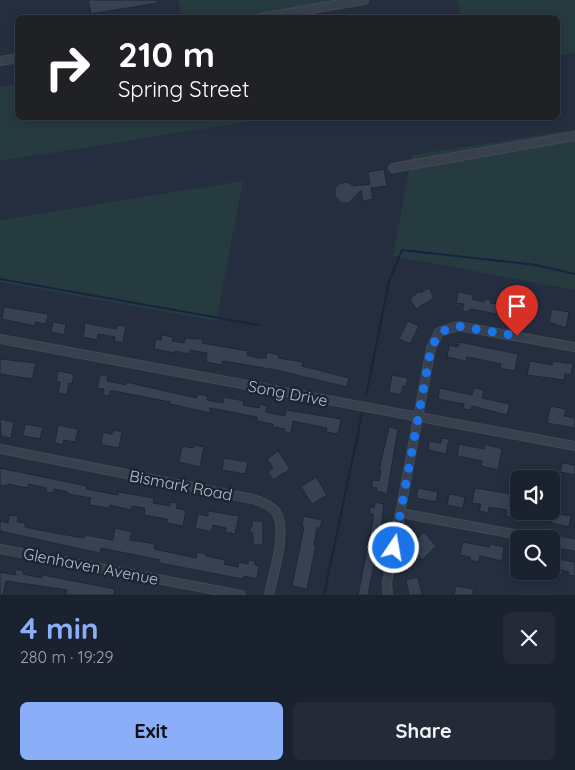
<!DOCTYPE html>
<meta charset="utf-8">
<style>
:root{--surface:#1b222f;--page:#242a37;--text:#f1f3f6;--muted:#a0a4aa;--line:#393f4b;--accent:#8baef8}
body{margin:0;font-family:Quicksand,sans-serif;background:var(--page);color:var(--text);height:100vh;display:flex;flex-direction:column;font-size:19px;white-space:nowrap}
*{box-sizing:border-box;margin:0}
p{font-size:16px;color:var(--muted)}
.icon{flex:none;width:28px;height:28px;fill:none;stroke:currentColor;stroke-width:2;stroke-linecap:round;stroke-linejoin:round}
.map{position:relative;height:595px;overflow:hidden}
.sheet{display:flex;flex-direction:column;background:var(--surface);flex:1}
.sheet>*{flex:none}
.hud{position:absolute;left:15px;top:15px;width:545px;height:105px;border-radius:8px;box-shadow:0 2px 12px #0003,0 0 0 1px var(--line);background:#202124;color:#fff;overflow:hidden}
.buttons{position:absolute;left:510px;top:470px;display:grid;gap:10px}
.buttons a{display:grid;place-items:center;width:50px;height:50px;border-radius:8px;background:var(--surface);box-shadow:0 2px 12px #0003,0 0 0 1px var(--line);font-size:25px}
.pin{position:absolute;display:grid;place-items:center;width:42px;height:42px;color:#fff;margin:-51px -21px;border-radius:50% 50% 50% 0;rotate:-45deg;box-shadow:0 0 5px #0007}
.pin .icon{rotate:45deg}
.me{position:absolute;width:55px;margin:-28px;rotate:12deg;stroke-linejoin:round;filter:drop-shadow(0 0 4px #0008)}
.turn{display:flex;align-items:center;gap:18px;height:105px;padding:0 20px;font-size:22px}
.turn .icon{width:65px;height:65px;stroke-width:2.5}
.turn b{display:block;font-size:35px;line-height:42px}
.round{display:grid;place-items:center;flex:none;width:52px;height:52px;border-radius:8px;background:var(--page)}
.head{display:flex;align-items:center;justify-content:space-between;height:85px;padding:0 20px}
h1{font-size:30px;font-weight:700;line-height:38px;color:var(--accent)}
.cta{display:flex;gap:10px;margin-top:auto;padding:10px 20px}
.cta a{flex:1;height:58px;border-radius:8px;background:var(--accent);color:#111;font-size:20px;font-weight:700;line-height:58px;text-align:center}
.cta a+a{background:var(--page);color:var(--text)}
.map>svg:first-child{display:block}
.green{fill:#263b3f}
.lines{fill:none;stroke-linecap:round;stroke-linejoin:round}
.stream{stroke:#17243d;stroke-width:2}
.building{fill:#364154;stroke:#1f2736}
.minor-casing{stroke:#424958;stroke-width:10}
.minor{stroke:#38404e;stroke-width:8}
.route{stroke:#1a73e8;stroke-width:9;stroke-dasharray:0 16.2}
.labels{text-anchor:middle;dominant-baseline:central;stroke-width:5;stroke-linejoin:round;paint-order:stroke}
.street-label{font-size:16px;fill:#b5bbc9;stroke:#1d2534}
</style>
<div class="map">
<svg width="575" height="595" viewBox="0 0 575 595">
<rect width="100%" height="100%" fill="#242e3f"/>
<g class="green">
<polygon points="178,0 341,0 237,17 182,18"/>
<polygon points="457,0 575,0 575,53 558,56 558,18 461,17"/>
<polygon points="17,84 18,118 271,118 0,161 0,87"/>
<polygon points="575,130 575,290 393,256 412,155"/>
<polygon points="243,181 216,321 0,282 0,220"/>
</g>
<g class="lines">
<g class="stream">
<polyline points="0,279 259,325"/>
<polyline points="366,396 389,281 402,250 536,265 575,274"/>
<polyline points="324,595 362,414"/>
</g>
</g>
<g class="building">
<polygon points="88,0 157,0 158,3 91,14"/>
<polygon points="384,169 387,186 371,188 373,199 363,201 361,190 349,203 341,203 335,196 335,188 341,183 347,182 354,186 370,184 368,172"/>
<polygon points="429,288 434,298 416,309 410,299 419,291 420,293"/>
<polygon points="458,292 473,295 472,299 484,302 485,299 491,300 490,303 498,304 496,314 470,309 469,312 462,311 464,304 456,303"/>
<polygon points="4,307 48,314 46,324 35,322 35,326 2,319"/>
<polygon points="552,309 569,312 566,328 549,322"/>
<polygon points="408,321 419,326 410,344 399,339"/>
<polygon points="53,322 66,324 64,335 51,332"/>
<polygon points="85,323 116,329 117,325 126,326 123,343 114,341 115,337 98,334 97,340 83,337"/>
<polygon points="162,335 173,337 172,341 184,343 185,338 203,339 202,343 248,351 247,355 258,358 266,358 267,352 279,355 278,358 303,362 302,366 349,378 347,387 276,370 223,361 222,365 206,362 207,353 190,350 189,354 175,351 175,353 154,349 156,339 161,340"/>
<polygon points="459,342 518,354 515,371 500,368 501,364 467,357 466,361 447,357 449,345 458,347"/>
<polygon points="0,359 36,363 32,379 0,374"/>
<polygon points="530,361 552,365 553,361 573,364 571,375 565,374 564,380 527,375"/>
<polygon points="58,371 74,374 72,384 69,383 67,395 58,393 60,382 56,381"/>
<polygon points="100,375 108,376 107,381 126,385 126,382 197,398 198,394 208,396 207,400 223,403 224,397 244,401 243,405 259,408 260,404 267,406 266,412 285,416 286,410 341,419 338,434 326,432 327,428 293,421 291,433 284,432 285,429 273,427 273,424 257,421 257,417 210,408 210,413 170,404 170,402 114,391 110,391 109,396 103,395 104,389 97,388"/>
<polygon points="392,375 408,378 406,387 403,386 401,395 389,392"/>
<polygon points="440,388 472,395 474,388 484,390 482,398 510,404 507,415 472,406 471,410 463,409 464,404 438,399"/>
<polygon points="550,406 566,409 564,416 575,418 575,428 547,423"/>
<polygon points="0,419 14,422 11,438 1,436"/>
<polygon points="25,424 43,427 40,439 23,436"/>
<polygon points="58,425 78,429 75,442 64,440 63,445 55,443"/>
<polygon points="389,427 398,429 387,494 376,491 377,488 371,487 373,480 379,481 381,470 379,470"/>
<polygon points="113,430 122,432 119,448 101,445 103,432 112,434"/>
<polygon points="442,438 449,439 446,454 428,450 429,441 441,443"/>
<polygon points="459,444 484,449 485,444 502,449 498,470 481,466 482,461 457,456"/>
<polygon points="194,445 204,447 200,467 179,462 182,446 193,448"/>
<polygon points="278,451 290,469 273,480 268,472 273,468 267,459"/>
<polygon points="224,458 248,462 245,474 222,470"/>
<polygon points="562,463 575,465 575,475 560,472"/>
<polygon points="0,468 87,486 86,489 118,495 118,492 154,498 153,503 170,506 170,502 177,503 176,508 186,510 183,526 167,523 167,519 144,515 145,508 132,506 131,510 110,505 109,508 89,505 91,498 68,494 68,492 54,489 53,493 46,492 46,488 28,484 28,488 8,484 8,486 0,485"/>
<polygon points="316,477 327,495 312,504 301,487"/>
<polygon points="418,488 438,492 436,502 416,498"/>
<polygon points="475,488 517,495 515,507 519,507 517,518 506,516 507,510 489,507 488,513 479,511 481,504 472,503"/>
<polygon points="449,494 465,497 463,508 447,505"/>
<polygon points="375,502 384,504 381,530 368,595 358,595 373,520 373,514 369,513 370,507 374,508"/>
<polygon points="208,511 239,516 235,534 225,532 226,528 213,525 211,532 195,528 198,514 208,516"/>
<polygon points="553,513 571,516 569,527 551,523"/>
<polygon points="9,515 18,516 17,522 25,523 25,527 60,534 84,538 85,535 113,540 115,528 132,532 130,540 155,544 154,549 196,558 197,552 206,554 206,556 225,560 224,564 238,567 239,562 248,564 248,560 255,561 255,565 259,566 257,579 244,576 243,579 159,563 160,560 101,548 100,553 76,548 0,531 0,521 8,523"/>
<polygon points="303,516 322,520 320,528 317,528 314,545 316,545 307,589 292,586 304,527 302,527"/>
<polygon points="252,521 263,521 263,545 253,545 253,533 250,533 250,527 252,527"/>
<polygon points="424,532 436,546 422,560 409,546"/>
<polygon points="463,542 489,547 490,544 504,547 502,561 480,556 479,562 470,560 470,557 460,555"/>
<polygon points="551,558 575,562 575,576 568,575 569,572 551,568"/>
<polygon points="16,569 24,571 23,574 42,578 43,575 115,589 114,595 66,595 67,590 6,581 3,595 0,595 0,572 15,575"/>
<polygon points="418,577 422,595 409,595 406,580"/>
<polygon points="456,586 474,589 472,595 454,595"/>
</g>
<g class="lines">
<g class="minor-casing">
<g id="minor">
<polyline points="260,18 364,0"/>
<polyline points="0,61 18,58"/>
<polyline points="393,168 575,136"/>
<polyline points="0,339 575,446"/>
<path d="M 0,449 L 253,499 C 260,501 271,505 276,512 C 288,530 273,574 269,595"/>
<polyline points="401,513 541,539"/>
<polyline points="551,541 575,545"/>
<polyline points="0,549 241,595"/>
<polyline points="388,595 387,583 431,348 439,332 458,326 575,347"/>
</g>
</g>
<use href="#minor" class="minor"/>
</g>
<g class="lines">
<polyline class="route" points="394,548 431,348 440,332 458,326 517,336"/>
</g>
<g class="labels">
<g class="street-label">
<text transform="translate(288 393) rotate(11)">Song Drive</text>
<text transform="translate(181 485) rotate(11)">Bismark Road</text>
<text transform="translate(91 566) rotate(11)">Glenhaven Avenue</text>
</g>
</g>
</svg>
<div class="buttons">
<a><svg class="icon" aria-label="sound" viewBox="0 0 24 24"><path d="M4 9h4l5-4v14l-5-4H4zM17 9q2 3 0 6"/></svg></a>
<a><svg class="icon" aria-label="search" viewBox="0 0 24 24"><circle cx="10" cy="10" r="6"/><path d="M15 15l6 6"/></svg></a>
</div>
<div class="pin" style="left:517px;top:336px;background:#d93025"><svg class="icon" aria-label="arrive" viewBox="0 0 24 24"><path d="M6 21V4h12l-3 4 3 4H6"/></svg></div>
<svg class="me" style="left:394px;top:548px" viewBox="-20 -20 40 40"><circle r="17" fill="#1a73e8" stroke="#fff" stroke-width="3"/><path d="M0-11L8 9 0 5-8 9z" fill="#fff"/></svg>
<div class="hud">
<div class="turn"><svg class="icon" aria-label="right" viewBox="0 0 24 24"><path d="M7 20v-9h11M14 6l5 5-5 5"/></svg><div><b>210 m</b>Spring Street</div></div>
</div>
</div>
<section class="sheet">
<div class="head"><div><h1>4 min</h1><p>280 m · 19:29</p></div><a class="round"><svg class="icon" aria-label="close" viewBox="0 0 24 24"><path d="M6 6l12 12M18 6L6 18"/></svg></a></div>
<div class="cta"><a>Exit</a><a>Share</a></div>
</section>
